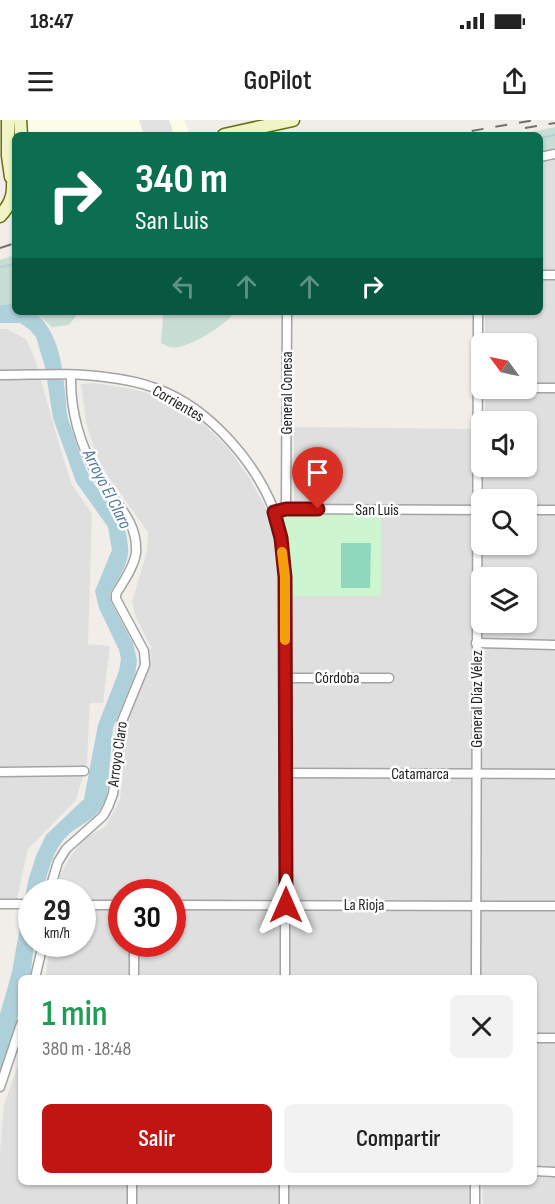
<!DOCTYPE html>
<html lang="es">
<meta charset="utf-8">
<style>
:root{--surface:#fff;--page:#f2f2f2;--text:#222;--muted:#767676;--accent:#c01513}
body{margin:0;font-family:"Sofia Sans Condensed",sans-serif;background:var(--page);color:var(--text);height:100vh;display:flex;flex-direction:column;font-size:22px;white-space:nowrap}
*{box-sizing:border-box;margin:0}
p{font-size:20px;color:var(--muted)}
.icon{flex:none;width:33px;height:33px;fill:none;stroke:currentColor;stroke-width:2;stroke-linecap:round;stroke-linejoin:round}
.map{position:relative;flex:1;overflow:hidden}
.drawer{position:absolute;left:18px;top:855px;width:519px;height:210px;display:flex;flex-direction:column;background:var(--surface);border-radius:9px;box-shadow:0 2px 4px #0004}
.drawer>*{flex:none}
.top-card{position:absolute;left:12px;top:12px;width:531px;height:183px;border-radius:9px;box-shadow:0 2px 4px #0004;background:#0b6e4f;color:#fff;overflow:hidden}
.needle{width:39px;rotate:303deg}
.buttons{position:absolute;left:471px;top:213px;display:grid;gap:12px}
.buttons a{display:grid;place-items:center;width:66px;height:66px;border-radius:9px;background:var(--surface);box-shadow:0 2px 4px #0004;font-size:30px}
.speed{position:absolute;left:18px;top:759px;display:flex;gap:12px;font-size:30px;font-weight:700;text-align:center}
.speed>*{display:grid;place-content:center;width:78px;height:78px;border-radius:50%;background:var(--surface);box-shadow:0 2px 4px #0004;line-height:1}
.speed small{font-size:15px;font-weight:400}
.speed .limit{border:9px solid #d22;background:#fff;color:#111}
.pin{position:absolute;display:grid;place-items:center;width:51px;height:51px;color:#fff;margin:-62px -26px;border-radius:50% 50% 50% 0;rotate:-45deg;box-shadow:0 0 6px #0007}
.pin .icon{rotate:45deg}
.me{position:absolute;width:66px;margin:-33px;rotate:0deg;stroke-linejoin:round;filter:drop-shadow(0 0 4px #0008)}
.turn{display:flex;align-items:center;gap:21px;height:126px;padding:0 24px;font-size:27px}
.turn .icon{width:78px;height:78px;stroke-width:2.5}
.turn b{display:block;font-size:42px;line-height:51px}
.lanes{display:flex;align-items:center;height:57px;padding:0 24px;background:#0003;justify-content:center;gap:30px;direction:ltr}
.lanes .off{opacity:.35}
.round{display:grid;place-items:center;flex:none;width:63px;height:63px;border-radius:9px;background:var(--page)}
.summary{display:flex;align-items:center;justify-content:space-between;height:102px;padding:0 24px}
h1{font-size:36px;font-weight:600;line-height:45px;color:#1e9e55}
.cta{display:flex;gap:12px;margin-top:auto;padding:12px 24px}
.cta a{flex:1;height:69px;border-radius:9px;background:var(--accent);color:#fff;font-size:24px;font-weight:600;line-height:69px;text-align:center}
.cta a+a{background:var(--page);color:var(--text)}
.status{display:flex;justify-content:space-between;align-items:center;height:42px;padding:0 30px;background:var(--surface);direction:ltr}
.status svg{height:16px;fill:currentColor}
header{display:flex;justify-content:space-between;align-items:center;height:78px;padding:0 24px;background:var(--surface);font-size:27px;font-weight:600}
.map>svg:first-child{display:block}
.residential{fill:#e0dfdf;fill-rule:evenodd}
.education{fill:#fcfde7}
.wetland{fill:#c8ddd4}
.park{fill:#ccf5d0}
.pitch{fill:#90d8bd}
.parking{fill:#e2e2e2}
.water{fill:#aed0da}
.lines{fill:none;stroke-linecap:round;stroke-linejoin:round}
.stream{stroke:#aed0da;stroke-width:2}
.street-casing{stroke:#a3a3a3;stroke-width:11}
.secondary-casing{stroke:#667110;stroke-width:15}
.street{stroke:#fff;stroke-width:8}
.secondary{stroke:#f1f4c4;stroke-width:12}
.rail{stroke:#707070;stroke-width:2;stroke-dasharray:12 12;stroke-linecap:butt}
.route-casing{stroke:#7d0e0c;stroke-width:15}
.route{stroke:#c01513;stroke-width:10}
.slow{stroke:#f59e0b;stroke-width:10}
.labels{text-anchor:middle;dominant-baseline:central;stroke-width:5;stroke-linejoin:round;paint-order:stroke}
.street-label{font-size:16px;fill:#222;stroke:#fff}
.water-label{font-size:18px;font-style:italic;fill:#537aa1;stroke:#fff}
</style>
<div class="status"><b>18:47</b><svg viewBox="0 0 49 12"><path d="M0 12V9h3v3zM5 12V6h3v6zM10 12V3h3v9zM15 12V0h3v12zM26 1h20v11H26zM47 4h2v5h-2z"/></svg></div>
<header><svg class="icon" aria-label="menu" viewBox="0 0 24 24"><path d="M4 6h16M4 12h16M4 18h16"/></svg>GoPilot<svg class="icon" aria-label="share" viewBox="0 0 24 24"><path d="M12 15V3M7 8l5-5 5 5M5 13v7h14v-7"/></svg></header>
<div class="map">
<svg width="555" height="1084" viewBox="0 0 555 1084">
<rect width="100%" height="100%" fill="#f1eee9"/>
<g class="residential">
<path d="M 555,40 L 555,1084 L 483,1084 L 482,1062 L 534,1062 L 534,858 L 46,858 L 49,824 L 82,824 L 82,772 L 55,772 L 56,763 L 70,737 L 84,718 L 105,707 L 120,680 L 128,600 L 150,544 L 151,527 L 135,495 L 132,481 L 147,432 L 148,412 L 100,345 L 86,303 L 81,264 L 93,263 L 127,268 L 160,276 L 184,290 L 205,305 L 228,328 L 248,356 L 267,390 L 294,383 L 294,307 L 481,309 L 482,346 L 526,346 L 526,302 L 485,301 L 485,269 L 526,268 L 526,224 L 485,223 L 485,192 L 540,192 L 540,43 ZM 482,380 L 526,380 L 526,424 L 482,424 ZM 482,458 L 526,458 L 526,502 L 482,502 ZM 122,772 L 172,772 L 172,824 L 122,824 Z"/>
<polygon points="0,209 7,209 26,219 35,239 59,324 72,365 92,394 88,524 110,526 103,583 90,583 87,642 76,680 28,729 17,779 0,779"/>
<polygon points="21,936 21,1062 471,1062 471,1084 0,1084 0,1033 4,985"/>
</g>
<polygon class="education" points="29,0 184,0 190,15 28,15"/>
<g class="wetland">
<polygon points="555,7 555,28 540,33 540,15 516,15"/>
<polygon points="15,135 15,184 0,185 0,140"/>
<polygon points="35,192 81,192 78,193 69,205 52,207"/>
<path d="M 149,192 L 234,192 C 227,205 185,231 170,227 C 168,227 162,223 161,223 L 163,195 Z"/>
</g>
<polygon class="park" points="283,392 381,393 381,476 289,476 281,399"/>
<polygon class="pitch" points="341,423 371,423 370,468 341,468"/>
<polygon class="parking" points="139,0 169,0 173,11 162,15 144,15"/>
<path class="water" d="M 10,184 L 15,184 L 15,192 L 35,192 C 58,213 62,242 65,272 C 66,281 66,291 68,299 C 75,317 80,338 89,355 C 103,382 126,392 128,427 C 130,443 118,459 110,473 L 111,482 L 133,523 L 137,540 L 135,555 L 113,608 L 107,675 C 97,705 76,702 61,723 C 51,736 47,757 42,772 L 32,772 L 32,824 L 34,824 L 30,858 L 21,858 L 21,887 L 0,951 L 0,894 L 12,852 L 28,761 L 36,736 L 46,715 L 84,679 L 98,605 L 119,551 L 121,539 L 119,530 L 99,488 L 95,471 L 112,430 L 108,407 L 76,362 L 53,298 L 45,247 L 36,217 L 30,210 L 20,203 L 0,203 L 0,185 Z"/>
<g class="lines">
<g class="stream">
<polyline points="540,18 555,15"/>
<polyline points="0,147 15,144"/>
</g>
<g class="street-casing">
<g id="street">
<polyline points="540,37 555,34"/>
<polyline points="540,155 555,155"/>
<path d="M 0,255 C 35,255 71,252 105,257 C 122,259 139,262 155,268 C 210,287 261,347 278,402 C 283,420 283,439 285,457 L 285,858"/>
<polyline points="526,268 555,268"/>
<polyline points="286,389 287,192"/>
<polyline points="526,390 555,390"/>
<polyline points="274,392 286,389 480,390"/>
<polyline points="476,523 555,525"/>
<polyline points="285,558 389,558"/>
<polyline points="0,652 84,651"/>
<polyline points="285,653 555,654"/>
<path d="M 49,772 L 58,742 L 66,729 L 103,696 L 108,687 L 113,674 L 122,601 L 145,545 L 144,531 L 116,479 L 116,474 C 123,462 134,447 136,433 C 138,399 114,383 98,356 C 80,326 70,290 71,255"/>
<polyline points="0,784 32,784"/>
<polyline points="82,785 122,785"/>
<polyline points="172,785 555,786"/>
<polyline points="35,858 43,824"/>
<polyline points="134,858 134,824"/>
<polyline points="476,858 478,192"/>
<polyline points="534,918 555,918"/>
<polyline points="0,967 21,904"/>
<polyline points="534,1051 555,1052"/>
<polyline points="475,1062 475,1084"/>
<polyline points="132,1084 132,1062"/>
<polyline points="284,1084 284,1062"/>
</g>
</g>
<g class="secondary-casing">
<g id="secondary">
<polyline points="8,0 8,36 11,57"/>
<polyline points="20,0 21,15"/>
<polyline points="224,15 293,0"/>
<path d="M 0,96 C 9,86 14,77 13,64"/>
</g>
</g>
<use href="#street" class="street"/>
<use href="#secondary" class="secondary"/>
<g class="rail">
<polyline points="525,8 555,3"/>
<polyline points="448,15 535,0"/>
<polyline points="0,128 15,123"/>
</g>
</g>
<g class="lines">
<g class="route-casing">
<polyline id="route" points="286,785 285,457 281,418 274,392 286,389 318,389"/>
</g>
<use href="#route" class="route"/>
<polyline class="slow" points="282,432 285,457 285,520"/>
</g>
<g class="labels">
<g class="street-label">
<text transform="translate(287 273) rotate(-90)">General Conesa</text>
<text transform="translate(178 284) rotate(30)">Corrientes</text>
<text x="377" y="390">San Luis</text>
<text x="337" y="558">Córdoba</text>
<text transform="translate(477 579) rotate(-90)">General Díaz Vélez</text>
<text transform="translate(118 634) rotate(-82)">Arroyo Claro</text>
<text x="420" y="654">Catamarca</text>
<text x="364" y="785">La Rioja</text>
</g>
<g class="water-label">
<text transform="translate(107 369) rotate(63)">Arroyo El Claro</text>
</g>
</g>
</svg>
<div class="buttons">
<a><svg class="needle" viewBox="-14 -14 28 28"><path d="M0-13l5 13h-10z" fill="#e53935"/><path d="M0 13l5-13h-10z" fill="#767676"/></svg></a>
<a><svg class="icon" aria-label="sound" viewBox="0 0 24 24"><path d="M4 9h4l5-4v14l-5-4H4zM17 9q2 3 0 6"/></svg></a>
<a><svg class="icon" aria-label="search" viewBox="0 0 24 24"><circle cx="10" cy="10" r="6"/><path d="M15 15l6 6"/></svg></a>
<a><svg class="icon" aria-label="layers" viewBox="0 0 24 24"><path d="M12 4l9 5-9 5-9-5zM3 14l9 5 9-5"/></svg></a>
</div>
<div class="speed"><div>29<small>km/h</small></div><div class="limit">30</div></div>
<div class="pin" style="left:318px;top:389px;background:#d93025"><svg class="icon" aria-label="arrive" viewBox="0 0 24 24"><path d="M6 21V4h12l-3 4 3 4H6"/></svg></div>
<svg class="me" style="left:286px;top:785px" viewBox="-20 -20 40 40"><path d="M0-17L14 15 0 8-14 15z" fill="#c01513" stroke="#fff" stroke-width="4"/></svg>
<div class="top-card">
<div class="turn"><svg class="icon" aria-label="right" viewBox="0 0 24 24"><path d="M7 20v-9h11M14 6l5 5-5 5"/></svg><div><b>340 m</b>San Luis</div></div>
<div class="lanes"><svg class="icon off" aria-label="left" viewBox="0 0 24 24"><path d="M17 20v-9H6M10 6l-5 5 5 5"/></svg><svg class="icon off" aria-label="ahead" viewBox="0 0 24 24"><path d="M12 20V5M6 11l6-6 6 6"/></svg><svg class="icon off" aria-label="ahead" viewBox="0 0 24 24"><path d="M12 20V5M6 11l6-6 6 6"/></svg><svg class="icon" aria-label="right" viewBox="0 0 24 24"><path d="M7 20v-9h11M14 6l5 5-5 5"/></svg></div>
</div>
<section class="drawer">
<div class="summary"><div><h1>1 min</h1><p>380 m · 18:48</p></div><a class="round"><svg class="icon" aria-label="close" viewBox="0 0 24 24"><path d="M6 6l12 12M18 6L6 18"/></svg></a></div>
<div class="cta"><a>Salir</a><a>Compartir</a></div>
</section>
</div>
